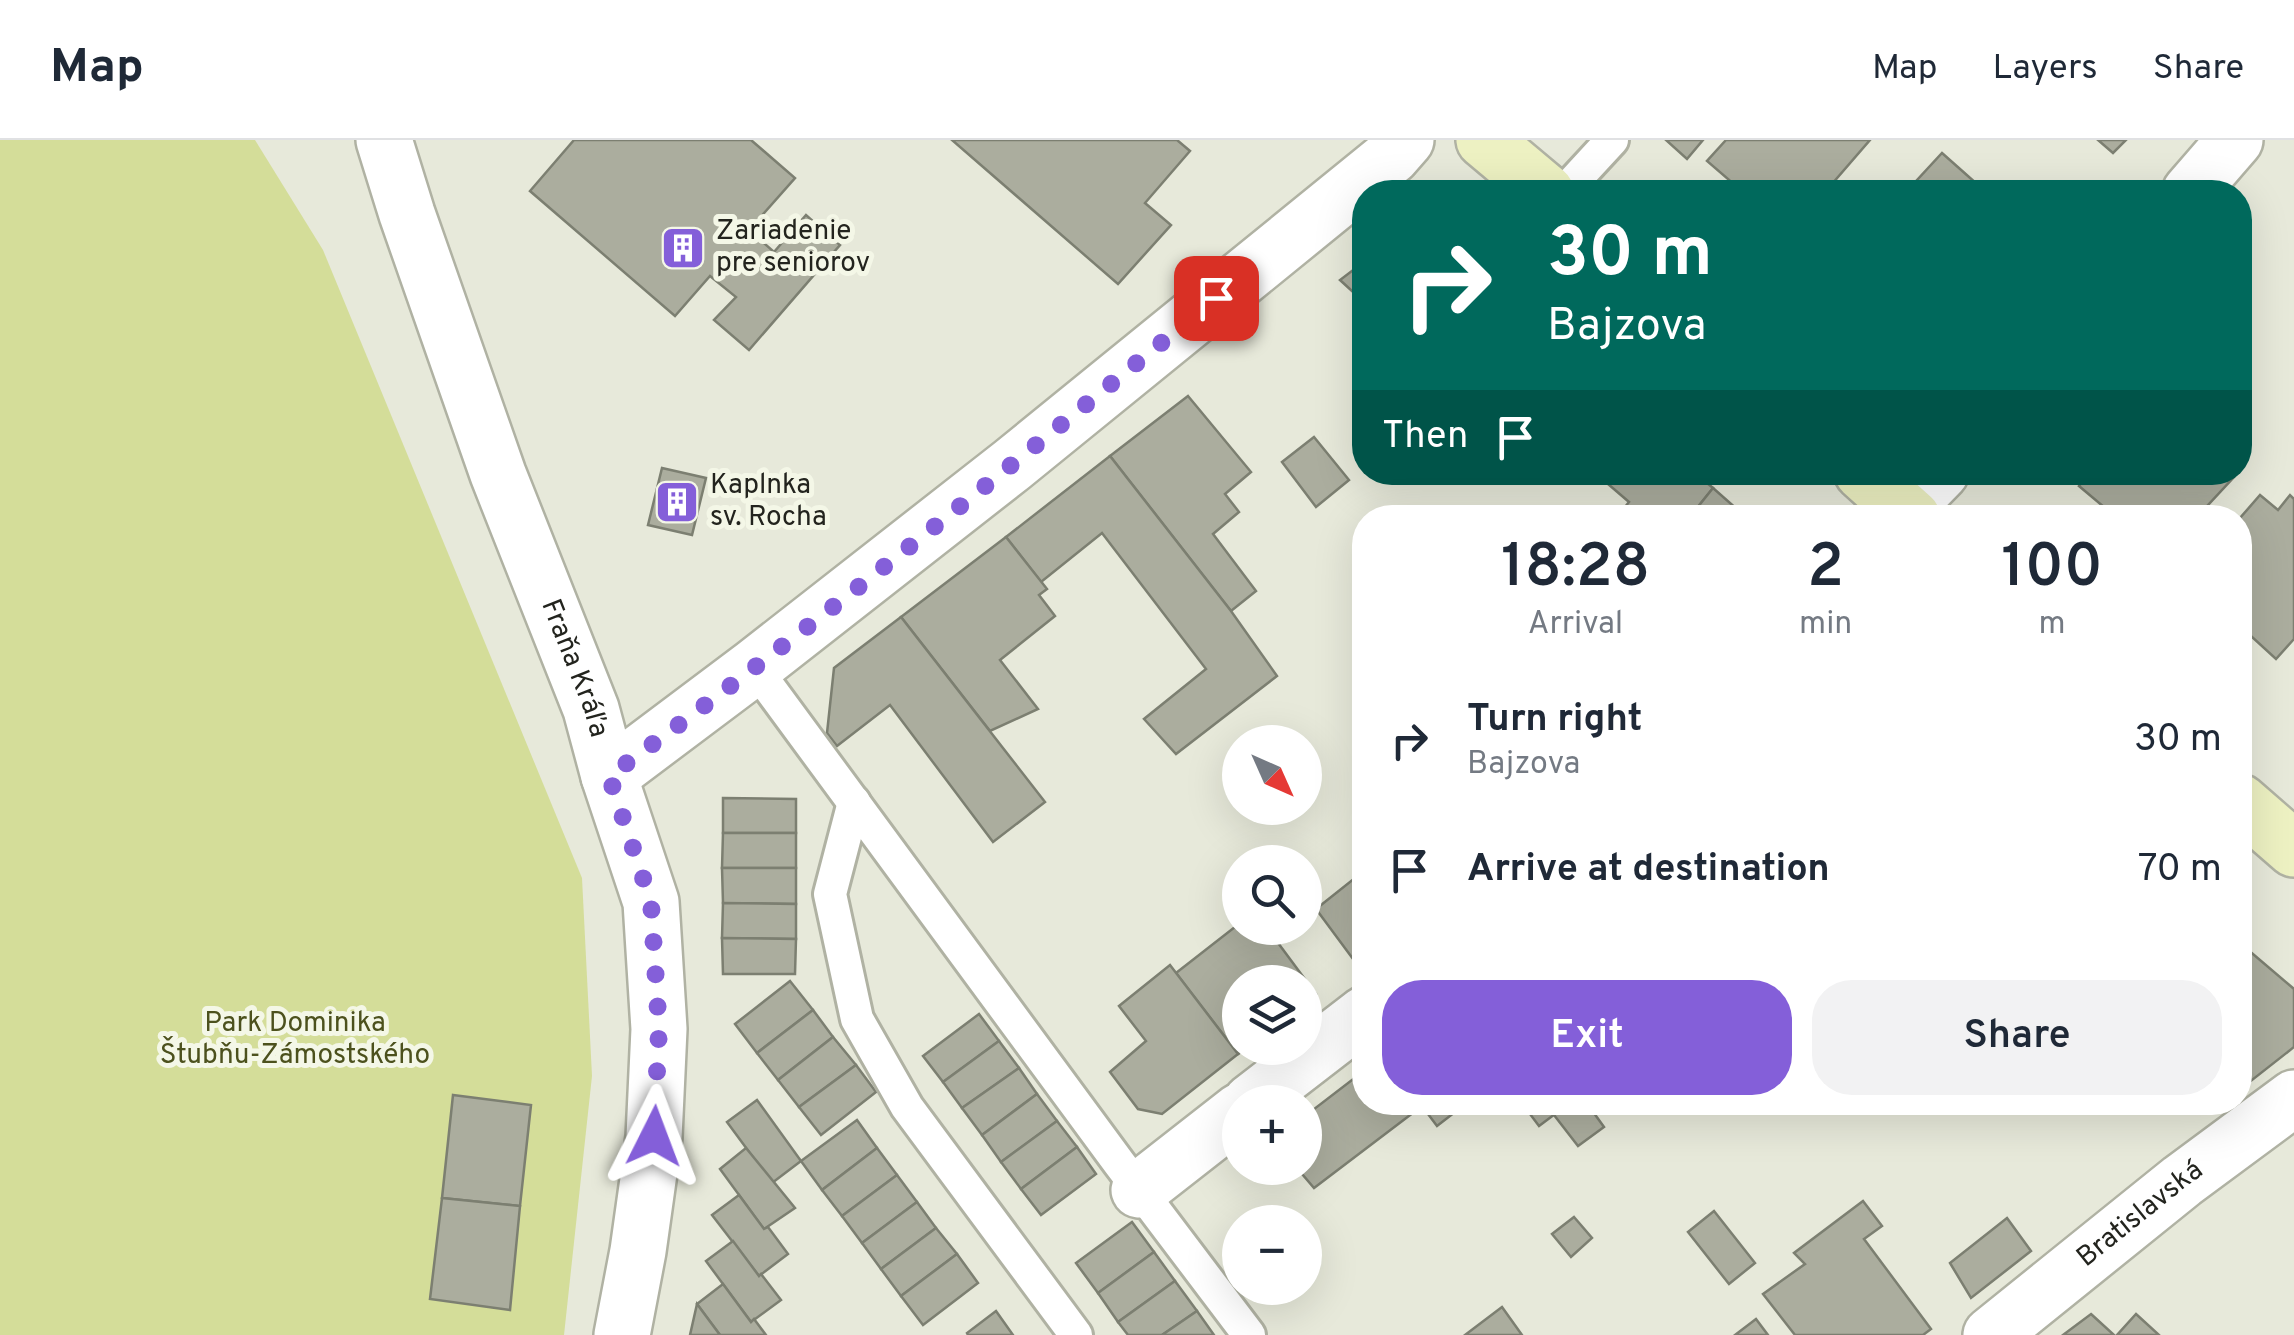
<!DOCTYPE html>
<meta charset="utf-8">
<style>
:root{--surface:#fff;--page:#f2f2f3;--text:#1f2937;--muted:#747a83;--line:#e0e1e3;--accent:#845fd9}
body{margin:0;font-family:Overpass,sans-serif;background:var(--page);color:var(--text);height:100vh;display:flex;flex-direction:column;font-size:38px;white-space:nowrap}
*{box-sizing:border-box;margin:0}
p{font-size:32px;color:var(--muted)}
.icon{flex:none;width:55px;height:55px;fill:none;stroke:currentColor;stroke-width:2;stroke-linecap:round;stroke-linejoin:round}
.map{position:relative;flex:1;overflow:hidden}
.side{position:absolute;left:1352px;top:365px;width:900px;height:610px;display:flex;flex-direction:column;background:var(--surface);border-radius:40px;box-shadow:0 10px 40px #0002}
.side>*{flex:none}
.top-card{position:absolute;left:1352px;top:40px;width:900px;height:305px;border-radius:40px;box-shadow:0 10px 40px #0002;background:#00695c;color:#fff;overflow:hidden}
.needle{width:65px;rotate:135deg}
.fabs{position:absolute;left:1222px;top:585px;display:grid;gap:20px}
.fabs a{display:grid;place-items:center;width:100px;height:100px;border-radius:50%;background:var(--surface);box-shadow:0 10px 40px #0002;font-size:50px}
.pin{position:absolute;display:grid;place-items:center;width:85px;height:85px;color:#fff;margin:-42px;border-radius:20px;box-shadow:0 5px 15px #0006}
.me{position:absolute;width:110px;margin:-55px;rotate:3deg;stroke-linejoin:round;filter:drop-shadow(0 0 8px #0008)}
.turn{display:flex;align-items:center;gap:35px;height:210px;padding:0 30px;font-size:45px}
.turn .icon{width:130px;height:130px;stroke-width:2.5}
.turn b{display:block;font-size:70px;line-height:85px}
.then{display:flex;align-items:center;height:95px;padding:0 30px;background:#0003;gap:20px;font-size:38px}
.eta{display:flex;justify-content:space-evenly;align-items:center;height:170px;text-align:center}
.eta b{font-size:60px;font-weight:600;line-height:70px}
.action{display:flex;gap:20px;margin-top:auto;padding:20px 30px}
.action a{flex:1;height:115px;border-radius:40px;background:var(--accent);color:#fff;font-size:40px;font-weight:600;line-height:115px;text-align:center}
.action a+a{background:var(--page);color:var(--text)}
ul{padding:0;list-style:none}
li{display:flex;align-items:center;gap:30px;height:130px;padding:0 30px}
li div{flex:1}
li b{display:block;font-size:38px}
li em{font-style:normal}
header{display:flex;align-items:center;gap:60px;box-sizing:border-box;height:140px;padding:0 50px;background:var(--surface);border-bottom:2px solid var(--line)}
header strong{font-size:48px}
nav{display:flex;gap:55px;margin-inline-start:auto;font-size:35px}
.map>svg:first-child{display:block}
.green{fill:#d4dd99}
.building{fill:#abad9e;stroke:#7c7f71;stroke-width:2.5}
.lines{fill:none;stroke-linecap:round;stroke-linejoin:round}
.service-casing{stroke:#b0b2a3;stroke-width:38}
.minor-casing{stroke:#b0b2a3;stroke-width:60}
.secondary-casing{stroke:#b0b2a3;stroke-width:60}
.service{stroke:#fff;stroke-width:32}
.minor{stroke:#fff;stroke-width:55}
.secondary{stroke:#edf1c2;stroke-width:55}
.route{stroke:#845fd9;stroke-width:18;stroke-dasharray:0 32.4}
.labels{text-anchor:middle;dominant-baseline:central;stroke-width:10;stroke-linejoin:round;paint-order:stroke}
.poi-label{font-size:28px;fill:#23241e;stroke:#f4f7e7;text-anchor:start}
.street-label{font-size:28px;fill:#23241e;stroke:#f4f7e7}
.park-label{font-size:28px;fill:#4c511d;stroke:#f4f7e7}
</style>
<header>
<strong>Map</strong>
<nav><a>Map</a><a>Layers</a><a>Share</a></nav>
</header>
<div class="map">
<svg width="2294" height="1195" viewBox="0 0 2294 1195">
<rect width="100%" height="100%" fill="#e7e9da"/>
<polygon class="green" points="0,0 255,0 323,110 582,738 592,936 564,1195 0,1195"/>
<g class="building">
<polygon points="574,0 751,0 795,38 749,90 774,112 806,75 840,105 749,210 714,180 736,157 710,136 675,176 530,51"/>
<polygon points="952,0 1177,0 1190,11 1145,63 1171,85 1118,144"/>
<polygon points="1666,0 1703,0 1687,19"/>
<polygon points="1726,0 1870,0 1825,52 1743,52 1707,21"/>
<polygon points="2098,0 2126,0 2113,13"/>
<polygon points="1942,13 1986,52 1906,52"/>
<polygon points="1365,121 1365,163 1340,140"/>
<polygon points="1188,256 1251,332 1225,354 1239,372 1213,394 1256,451 1231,471 1110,316"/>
<polygon points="1314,297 1349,340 1316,367 1282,322"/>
<polygon points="1110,316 1231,471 1277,536 1176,614 1144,579 1206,529 1102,393 1041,442 1006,397"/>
<polygon points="662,328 706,338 692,395 648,385"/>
<polygon points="1594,332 1694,332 1713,348 1689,378 1616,378 1629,362"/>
<polygon points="2091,332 2229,332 2234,337 2196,378 2117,378 2079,346"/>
<polygon points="1713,348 1747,378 1689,378"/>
<polygon points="2260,355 2278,370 2290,355 2294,359 2294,499 2276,519 2240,486 2240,378"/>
<polygon points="1006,397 1047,449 1039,455 1055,476 1000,520 1038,569 990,591 901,477"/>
<polygon points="901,477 1045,662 993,702 890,565 837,606 827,593 834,528"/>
<polygon points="723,658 796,659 796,693 723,693"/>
<polygon points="723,693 796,693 796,728 722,728"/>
<polygon points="722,728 796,728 796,764 723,763"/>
<polygon points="1365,730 1365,816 1356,823 1316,769"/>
<polygon points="723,763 796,764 796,799 722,798"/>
<polygon points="1240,783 1240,788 1267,788 1316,854 1305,863 1305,842 1240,842 1240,908 1247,908 1238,914 1176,833"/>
<polygon points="722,798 796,799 795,834 723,834"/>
<polygon points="2240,803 2294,849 2294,907 2247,944 2240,938"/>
<polygon points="1170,825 1238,914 1162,974 1138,969 1110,932 1146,901 1119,866"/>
<polygon points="790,841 813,870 757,913 735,884"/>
<polygon points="813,870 833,897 778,940 757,913"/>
<polygon points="979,874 999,901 943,942 923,916"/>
<polygon points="833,897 856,925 799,967 778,940"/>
<polygon points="999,901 1019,928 962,968 943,942"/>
<polygon points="856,925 876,952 821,995 799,967"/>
<polygon points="1019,928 1037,954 982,995 962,968"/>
<polygon points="1365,930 1365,962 1419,962 1422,966 1314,1048 1297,1028 1305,1028 1305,976"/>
<polygon points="1037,954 1057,981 1001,1022 982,995"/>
<polygon points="453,955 531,965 520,1066 442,1058"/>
<polygon points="757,960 801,1021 772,1043 727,982"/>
<polygon points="1427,962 1468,962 1437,986 1422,966"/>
<polygon points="1521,962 1571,962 1539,986"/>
<polygon points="1571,962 1586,962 1604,987 1578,1006 1554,975"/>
<polygon points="857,980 877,1008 822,1050 801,1021"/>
<polygon points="1057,981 1077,1007 1021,1049 1001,1022"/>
<polygon points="1077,1007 1096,1034 1041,1075 1021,1049"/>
<polygon points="746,1008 795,1068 764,1089 720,1029"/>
<polygon points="877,1008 897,1035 842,1076 822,1050"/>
<polygon points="897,1035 917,1062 862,1103 842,1076"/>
<polygon points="739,1055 764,1089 768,1087 788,1114 759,1136 712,1075"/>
<polygon points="442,1058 520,1066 510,1170 430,1159"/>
<polygon points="1863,1061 1882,1086 1864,1099 1931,1189 1923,1195 1795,1195 1763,1154 1805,1124 1794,1113"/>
<polygon points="917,1062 936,1088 881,1129 862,1103"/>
<polygon points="1714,1071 1755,1123 1729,1144 1688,1092"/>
<polygon points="1574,1077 1592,1098 1571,1117 1552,1094"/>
<polygon points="2007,1078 2031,1111 1971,1158 1950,1123"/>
<polygon points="1132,1082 1154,1112 1098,1153 1076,1123"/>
<polygon points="936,1088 957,1114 901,1156 881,1129"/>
<polygon points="733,1101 759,1136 761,1134 781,1160 751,1182 706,1121"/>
<polygon points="1154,1112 1175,1141 1118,1182 1098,1153"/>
<polygon points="957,1114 978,1143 923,1185 901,1156"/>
<polygon points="1175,1141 1197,1171 1162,1195 1128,1195 1118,1182"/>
<polygon points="723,1144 751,1182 754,1179 766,1195 720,1195 697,1164"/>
<polygon points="697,1164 720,1195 690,1195"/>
<polygon points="1502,1167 1522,1195 1465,1195"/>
<polygon points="996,1171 1013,1195 968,1195 967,1193"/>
<polygon points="1197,1171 1214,1195 1162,1195"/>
<polygon points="2091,1174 2114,1195 2063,1195"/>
<polygon points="2136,1174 2159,1195 2117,1195"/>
<polygon points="1756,1179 1768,1195 1735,1195"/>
</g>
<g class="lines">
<g class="service-casing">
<g id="service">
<polyline points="1564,52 1612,0"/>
<polyline points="754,527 1119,1023 1249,1195"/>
<polyline points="854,662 830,754 857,879 907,967 1076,1195"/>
</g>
</g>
<g class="minor-casing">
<g id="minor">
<path id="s1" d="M 384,0 L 407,74 L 498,334 L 591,569 L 609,636 L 651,762 L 659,889 L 654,997 L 638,1111 L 622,1195"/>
<polyline points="2190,52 2235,0"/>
<polyline points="1904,370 1941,332"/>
<polyline points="609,636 754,527 1012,325 1392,16 1406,0"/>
<polyline points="1251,962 1365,874"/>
<polyline points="1139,1050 1240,971"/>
<path id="s2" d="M 1991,1195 L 2182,1041 L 2294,958"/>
</g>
</g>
<g class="secondary-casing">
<g id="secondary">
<polyline points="1484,0 1546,52"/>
<polyline points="1862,332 1913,378"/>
<polyline points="2240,662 2294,709"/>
</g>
</g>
<use href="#service" class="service"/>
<use href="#minor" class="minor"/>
<use href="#secondary" class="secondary"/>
</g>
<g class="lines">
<path class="route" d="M 654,996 L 659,889 L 651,762 L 609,636 C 817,485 1017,321 1216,158"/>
</g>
<defs>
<g id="building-square" transform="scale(2.25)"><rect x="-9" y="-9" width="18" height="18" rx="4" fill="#845fd9" stroke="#f4f7e7"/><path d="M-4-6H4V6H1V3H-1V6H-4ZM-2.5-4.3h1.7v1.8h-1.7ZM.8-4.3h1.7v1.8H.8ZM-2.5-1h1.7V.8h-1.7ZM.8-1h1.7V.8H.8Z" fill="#fff"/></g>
</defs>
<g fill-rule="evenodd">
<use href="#building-square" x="683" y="108"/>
<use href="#building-square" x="677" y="362"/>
</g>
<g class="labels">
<g class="poi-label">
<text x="716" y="92">Zariadenie<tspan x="716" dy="32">pre seniorov</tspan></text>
<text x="710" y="346">Kaplnka<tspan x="710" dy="32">sv. Rocha</tspan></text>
</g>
<g class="street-label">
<text stroke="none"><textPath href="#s1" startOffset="562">Fraňa Kráľa</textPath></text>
<text stroke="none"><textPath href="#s2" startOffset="192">Bratislavská</textPath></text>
</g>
<g class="park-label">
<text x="295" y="884">Park Dominika<tspan x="295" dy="32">Štubňu-Zámostského</tspan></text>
</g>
</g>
</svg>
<div class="fabs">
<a><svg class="needle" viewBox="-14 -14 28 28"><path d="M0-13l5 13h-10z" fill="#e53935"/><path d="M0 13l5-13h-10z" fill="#747a83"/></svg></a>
<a><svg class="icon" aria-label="search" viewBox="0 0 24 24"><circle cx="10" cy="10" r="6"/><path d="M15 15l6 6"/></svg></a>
<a><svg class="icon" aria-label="layers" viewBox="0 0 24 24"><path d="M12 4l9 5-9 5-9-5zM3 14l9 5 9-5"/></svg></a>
<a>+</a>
<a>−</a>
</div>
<div class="pin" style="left:1216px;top:158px;background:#d93025"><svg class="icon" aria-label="arrive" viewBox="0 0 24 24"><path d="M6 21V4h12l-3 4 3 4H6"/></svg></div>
<svg class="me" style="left:654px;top:996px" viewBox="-20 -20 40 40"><path d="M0-17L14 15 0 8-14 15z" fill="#845fd9" stroke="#fff" stroke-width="4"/></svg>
<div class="top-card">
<div class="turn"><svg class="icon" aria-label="right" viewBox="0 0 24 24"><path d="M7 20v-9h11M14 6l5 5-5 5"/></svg><div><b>30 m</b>Bajzova</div></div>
<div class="then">Then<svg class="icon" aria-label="arrive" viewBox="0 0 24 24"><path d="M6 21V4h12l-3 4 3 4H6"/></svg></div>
</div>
<section class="side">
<div class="eta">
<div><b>18:28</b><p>Arrival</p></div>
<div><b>2</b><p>min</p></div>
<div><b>100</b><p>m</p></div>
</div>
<ul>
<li><svg class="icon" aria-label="right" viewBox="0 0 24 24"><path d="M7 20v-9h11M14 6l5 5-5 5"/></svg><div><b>Turn right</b><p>Bajzova</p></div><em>30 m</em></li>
<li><svg class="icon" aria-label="arrive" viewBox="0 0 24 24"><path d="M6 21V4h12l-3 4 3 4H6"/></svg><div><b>Arrive at destination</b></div><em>70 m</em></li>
</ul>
<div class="action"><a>Exit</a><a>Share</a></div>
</section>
</div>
